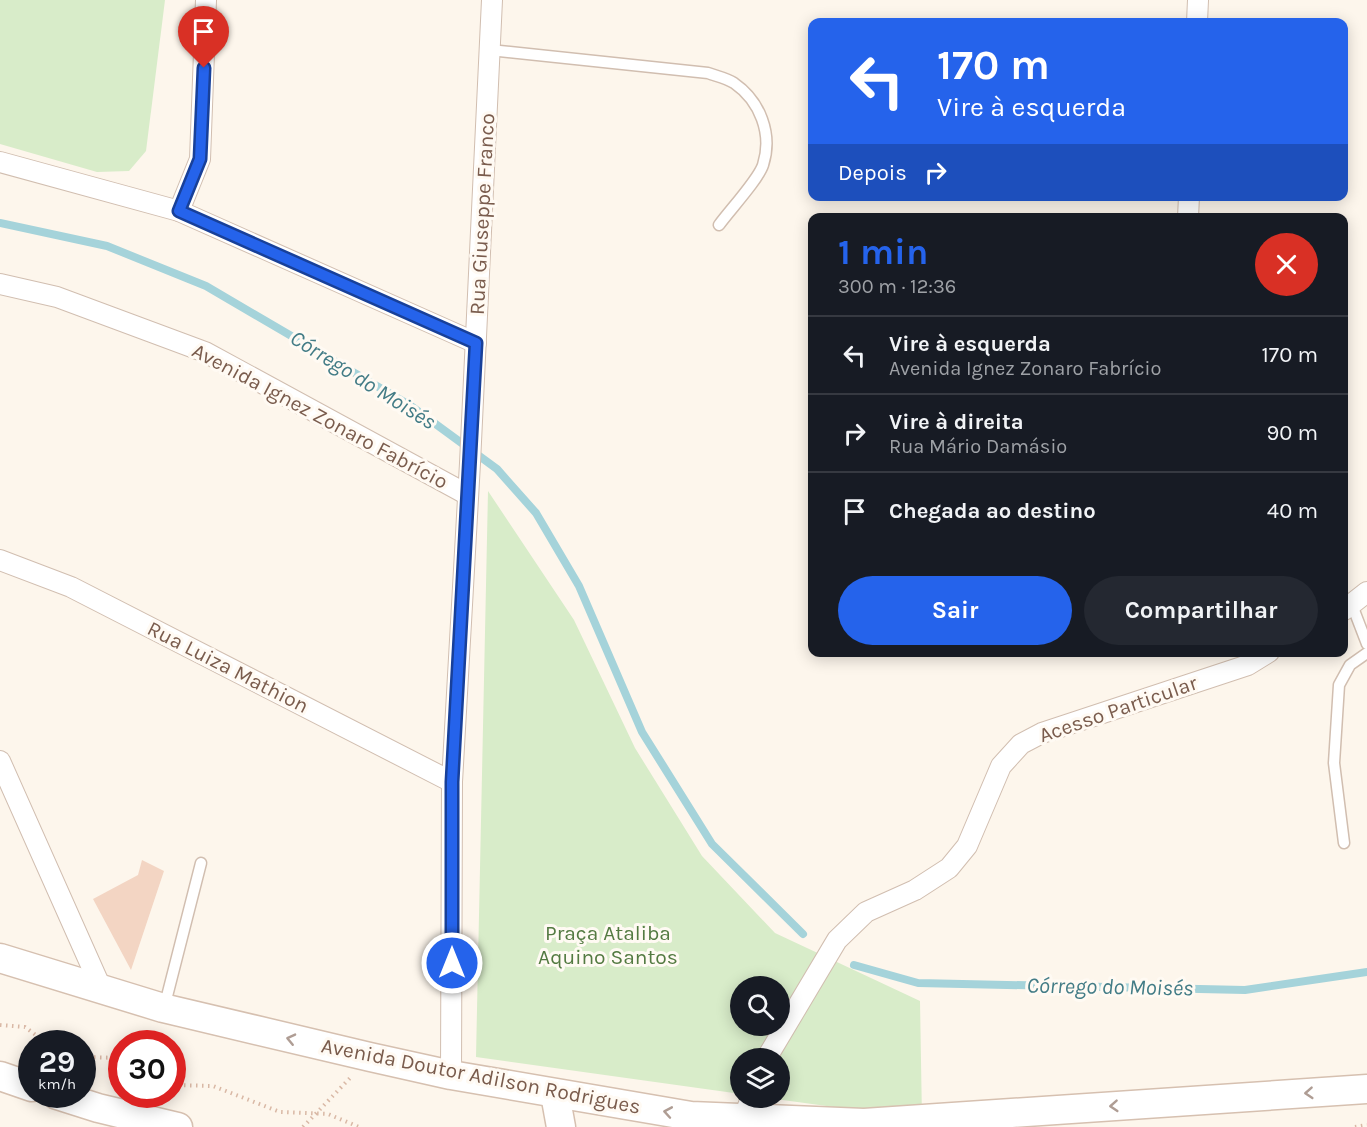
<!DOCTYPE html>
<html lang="pt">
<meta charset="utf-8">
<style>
:root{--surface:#171b24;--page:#242831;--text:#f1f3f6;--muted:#9ea1a6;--line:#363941;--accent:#2563eb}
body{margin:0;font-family:Karla,sans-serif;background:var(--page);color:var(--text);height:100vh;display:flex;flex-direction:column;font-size:22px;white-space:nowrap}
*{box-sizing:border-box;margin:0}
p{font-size:20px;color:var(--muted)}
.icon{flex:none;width:33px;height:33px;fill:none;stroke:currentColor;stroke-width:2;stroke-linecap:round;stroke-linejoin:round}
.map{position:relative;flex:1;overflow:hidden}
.side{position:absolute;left:808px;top:213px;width:540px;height:444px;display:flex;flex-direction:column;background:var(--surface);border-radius:12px;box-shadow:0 3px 15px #0003}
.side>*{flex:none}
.banner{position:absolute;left:808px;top:18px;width:540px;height:183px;border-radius:12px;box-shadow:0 3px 15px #0003;background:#2563eb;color:#fff;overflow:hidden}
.controls{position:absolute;left:730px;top:976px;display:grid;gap:12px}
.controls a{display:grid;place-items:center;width:60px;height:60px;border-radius:50%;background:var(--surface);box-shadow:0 3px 15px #0003;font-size:30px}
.speed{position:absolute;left:18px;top:1030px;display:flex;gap:12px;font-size:30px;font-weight:700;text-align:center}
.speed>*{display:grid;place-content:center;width:78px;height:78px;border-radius:50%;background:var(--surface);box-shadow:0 3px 15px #0003;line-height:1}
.speed small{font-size:15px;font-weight:400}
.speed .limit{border:9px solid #d22;background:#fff;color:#111}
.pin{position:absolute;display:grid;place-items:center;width:51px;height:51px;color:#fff;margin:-62px -26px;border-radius:50% 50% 50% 0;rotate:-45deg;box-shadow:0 0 6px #0007}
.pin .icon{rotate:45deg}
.me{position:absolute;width:66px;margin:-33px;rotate:0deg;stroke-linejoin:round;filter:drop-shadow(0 0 4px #0008)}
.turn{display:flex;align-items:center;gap:21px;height:126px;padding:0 30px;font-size:27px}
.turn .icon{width:78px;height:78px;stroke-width:2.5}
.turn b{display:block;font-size:42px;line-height:51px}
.then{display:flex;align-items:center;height:57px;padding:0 30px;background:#0003;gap:12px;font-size:22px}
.round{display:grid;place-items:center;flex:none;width:63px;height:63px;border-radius:32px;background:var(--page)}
.summary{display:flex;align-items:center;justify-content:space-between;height:102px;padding:0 30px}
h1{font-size:36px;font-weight:700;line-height:45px;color:var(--accent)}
.primary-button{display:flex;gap:12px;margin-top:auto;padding:12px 30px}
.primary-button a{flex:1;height:69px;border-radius:36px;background:var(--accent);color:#fff;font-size:24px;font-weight:700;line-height:69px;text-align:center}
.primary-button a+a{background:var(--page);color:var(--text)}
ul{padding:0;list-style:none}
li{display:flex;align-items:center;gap:18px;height:78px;padding:0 30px;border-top:2px solid var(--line)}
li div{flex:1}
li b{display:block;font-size:22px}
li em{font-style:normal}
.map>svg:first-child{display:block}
.green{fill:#d8ecc9;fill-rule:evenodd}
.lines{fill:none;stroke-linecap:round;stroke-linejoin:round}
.stream{stroke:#a5d3da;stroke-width:8}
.building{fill:#f3d5c3}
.lane-casing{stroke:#d1beb0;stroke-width:13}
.street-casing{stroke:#d1beb0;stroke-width:22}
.secondary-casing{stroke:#d6c0b0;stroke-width:31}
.path{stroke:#d9b8a5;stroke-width:4;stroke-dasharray:1.5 4.5;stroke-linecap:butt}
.lane{stroke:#fff;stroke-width:10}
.street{stroke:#fff;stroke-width:20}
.secondary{stroke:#fff;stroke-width:28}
.oneway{stroke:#af9d94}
.route-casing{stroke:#184099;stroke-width:15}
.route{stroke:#2563eb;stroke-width:10}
.labels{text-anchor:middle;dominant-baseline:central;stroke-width:6;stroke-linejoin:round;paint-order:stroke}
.street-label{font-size:21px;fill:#7a5c4d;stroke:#fffaf3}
.park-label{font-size:21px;fill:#537a41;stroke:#fffaf3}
.water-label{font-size:22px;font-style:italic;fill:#437c86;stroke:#fffaf3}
</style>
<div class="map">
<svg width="1367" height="1127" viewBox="0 0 1367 1127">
<rect width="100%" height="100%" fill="#fdf6ec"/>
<g class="green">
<polygon points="0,0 165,0 146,151 129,171 97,172 0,144"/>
<path d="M 488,491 L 574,620 L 635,748 L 702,856 L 775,933 L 920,1001 L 922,1119 L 768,1098 L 780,1098 L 780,1059 L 741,1059 L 741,1094 L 476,1057 ZM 741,987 L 780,987 L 780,1026 L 741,1026 Z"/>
</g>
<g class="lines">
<g class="stream">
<polyline points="0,223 107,246 206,286 411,406 497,469 536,513 579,586 642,732 712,844 803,934"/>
<polyline points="854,965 918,983 1245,990 1367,972"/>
</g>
</g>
<polygon class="building" points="142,860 164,871 131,970 93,899 138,875"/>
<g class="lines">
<g class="lane-casing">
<g id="lane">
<path d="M 490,50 L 708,73 C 716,76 726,78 734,83 C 760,101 773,134 763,165 C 758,180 729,211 719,225"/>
<polyline points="1352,605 1367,644"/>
<polyline points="1344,843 1334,763 1339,685 1350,665 1367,653"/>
<polyline points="164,1008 201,863"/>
</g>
</g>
<g class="street-casing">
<g id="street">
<polyline points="1197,22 1198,0"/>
<polyline points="0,162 179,211 476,343"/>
<polyline points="179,211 200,159 206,0"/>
<polyline points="1188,218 1189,196"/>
<polyline points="0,284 57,297 205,352 468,495"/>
<polyline points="0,560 71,587 452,782"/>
<polyline points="1344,610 1367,592"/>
<polyline points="0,761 102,990"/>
<polyline points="766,1059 837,940 866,912 915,890 949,868 967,846 1001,766 1021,744 1042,733 1248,665 1269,652"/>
<polyline points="451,1075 452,782 470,463 492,0"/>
<polyline points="743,1120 751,1098"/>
</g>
</g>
<g class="secondary-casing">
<g id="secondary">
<polyline points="0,958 163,1008 370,1057 451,1075 691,1116 864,1123 1367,1089"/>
<polyline points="0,1076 32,1087"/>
<polyline points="555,1094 561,1127"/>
<polyline points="57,1095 98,1108 178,1127"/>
</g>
</g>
<g class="path">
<polyline points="0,1025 25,1027 48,1044"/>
<polyline points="82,1057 122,1058"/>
<polyline points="172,1085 213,1086 280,1112 328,1114 359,1127"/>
<polyline points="303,1127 351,1077"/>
<polyline points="1355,1127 1367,1125"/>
</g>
<use href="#lane" class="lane"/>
<use href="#street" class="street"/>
<use href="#secondary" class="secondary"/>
</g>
<defs><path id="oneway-chevron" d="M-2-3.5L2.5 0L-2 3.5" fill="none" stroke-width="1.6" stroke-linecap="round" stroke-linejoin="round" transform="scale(1.5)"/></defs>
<g class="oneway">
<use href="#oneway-chevron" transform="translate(291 1039) rotate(-167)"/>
<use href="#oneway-chevron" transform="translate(1309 1093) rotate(176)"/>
<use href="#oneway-chevron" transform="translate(1114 1106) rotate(176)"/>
<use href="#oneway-chevron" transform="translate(668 1112) rotate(-170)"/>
</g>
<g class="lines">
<g class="route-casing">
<polyline id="route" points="204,68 200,159 179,211 476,343 452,782 452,963"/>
</g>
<use href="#route" class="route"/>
</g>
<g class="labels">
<g class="street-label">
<text transform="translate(482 214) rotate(-87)">Rua Giuseppe Franco</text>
<text transform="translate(320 416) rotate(28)">Avenida Ignez Zonaro Fabrício</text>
<text transform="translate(228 667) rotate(27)">Rua Luiza Mathion</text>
<text transform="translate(1118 709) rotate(-19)">Acesso Particular</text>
<text transform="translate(481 1076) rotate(11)">Avenida Doutor Adilson Rodrigues</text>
</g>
<g class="park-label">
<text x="608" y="933">Praça Ataliba<tspan x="608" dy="24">Aquino Santos</tspan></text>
</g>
<g class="water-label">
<text transform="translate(363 380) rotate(32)">Córrego do Moisés</text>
<text transform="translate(1110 987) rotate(1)">Córrego do Moisés</text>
</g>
</g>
</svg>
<div class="controls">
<a><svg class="icon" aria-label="search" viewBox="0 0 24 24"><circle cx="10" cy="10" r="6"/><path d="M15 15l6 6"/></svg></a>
<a><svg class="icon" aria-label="layers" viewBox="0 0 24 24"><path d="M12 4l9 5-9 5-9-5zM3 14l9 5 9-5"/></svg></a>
</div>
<div class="speed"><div>29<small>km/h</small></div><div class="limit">30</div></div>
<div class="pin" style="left:204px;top:68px;background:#d93025"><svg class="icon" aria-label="arrive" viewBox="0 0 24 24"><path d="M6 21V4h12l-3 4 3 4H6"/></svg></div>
<svg class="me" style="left:452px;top:963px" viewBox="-20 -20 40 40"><circle r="17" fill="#2563eb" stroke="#fff" stroke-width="3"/><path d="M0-11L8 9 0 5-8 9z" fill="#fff"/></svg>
<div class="banner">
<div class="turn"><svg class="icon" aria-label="left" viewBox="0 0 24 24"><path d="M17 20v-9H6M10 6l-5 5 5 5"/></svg><div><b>170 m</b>Vire à esquerda</div></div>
<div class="then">Depois<svg class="icon" aria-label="right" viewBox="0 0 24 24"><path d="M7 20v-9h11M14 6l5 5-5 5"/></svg></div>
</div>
<section class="side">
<div class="summary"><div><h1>1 min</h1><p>300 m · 12:36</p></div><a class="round" style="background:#d93025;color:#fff"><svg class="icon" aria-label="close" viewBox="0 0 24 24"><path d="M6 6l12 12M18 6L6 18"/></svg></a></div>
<ul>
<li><svg class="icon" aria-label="left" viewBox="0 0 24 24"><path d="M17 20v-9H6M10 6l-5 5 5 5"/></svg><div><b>Vire à esquerda</b><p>Avenida Ignez Zonaro Fabrício</p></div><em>170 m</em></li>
<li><svg class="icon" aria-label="right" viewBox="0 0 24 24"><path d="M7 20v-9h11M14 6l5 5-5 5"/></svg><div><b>Vire à direita</b><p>Rua Mário Damásio</p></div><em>90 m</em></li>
<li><svg class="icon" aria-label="arrive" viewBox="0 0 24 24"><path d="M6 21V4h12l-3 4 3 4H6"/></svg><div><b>Chegada ao destino</b></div><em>40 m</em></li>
</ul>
<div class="primary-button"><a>Sair</a><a>Compartilhar</a></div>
</section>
</div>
